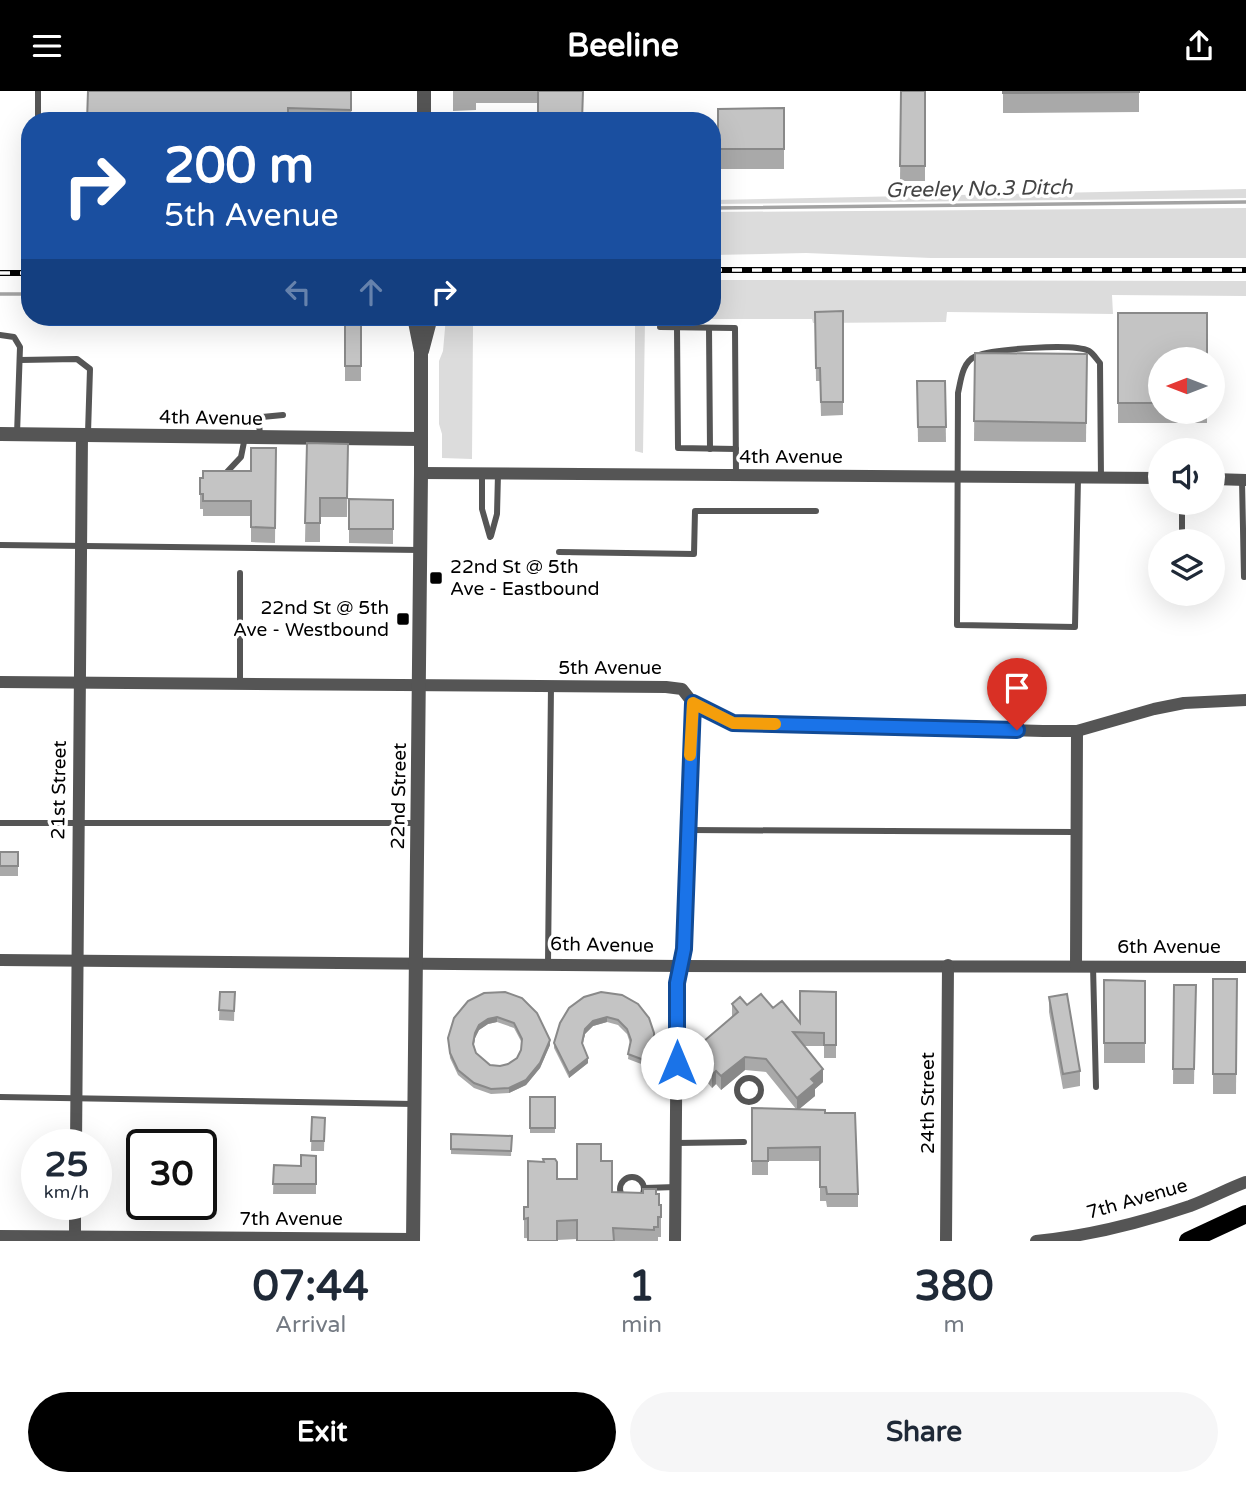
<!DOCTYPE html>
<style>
:root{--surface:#fff;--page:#f6f6f7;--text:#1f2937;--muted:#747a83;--accent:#000}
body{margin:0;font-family:"Varela Round",sans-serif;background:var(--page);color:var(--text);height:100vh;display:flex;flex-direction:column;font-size:26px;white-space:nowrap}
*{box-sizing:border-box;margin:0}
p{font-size:23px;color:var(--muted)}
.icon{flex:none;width:38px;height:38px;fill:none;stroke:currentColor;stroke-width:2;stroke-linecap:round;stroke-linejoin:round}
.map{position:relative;height:1150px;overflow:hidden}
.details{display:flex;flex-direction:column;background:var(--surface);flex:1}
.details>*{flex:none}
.hud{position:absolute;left:21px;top:21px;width:700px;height:214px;border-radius:28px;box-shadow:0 7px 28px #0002;background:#1a4fa0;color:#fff;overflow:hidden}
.needle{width:46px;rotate:270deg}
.controls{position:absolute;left:1148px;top:256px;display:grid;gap:14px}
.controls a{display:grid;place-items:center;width:77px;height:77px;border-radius:50%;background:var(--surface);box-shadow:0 7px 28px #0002;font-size:35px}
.speed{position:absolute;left:21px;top:1038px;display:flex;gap:14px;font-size:35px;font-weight:700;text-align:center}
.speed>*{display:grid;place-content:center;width:91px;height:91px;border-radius:50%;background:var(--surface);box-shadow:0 7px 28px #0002;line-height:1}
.speed small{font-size:18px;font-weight:400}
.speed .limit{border:4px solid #111;border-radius:10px;background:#fff;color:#111}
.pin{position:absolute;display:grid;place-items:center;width:60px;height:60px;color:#fff;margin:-72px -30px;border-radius:50% 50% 50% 0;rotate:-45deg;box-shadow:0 0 7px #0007}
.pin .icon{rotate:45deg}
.me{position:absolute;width:77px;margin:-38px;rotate:0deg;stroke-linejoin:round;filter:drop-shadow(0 0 5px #0008)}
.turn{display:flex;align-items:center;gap:24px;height:147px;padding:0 28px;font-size:32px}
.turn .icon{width:91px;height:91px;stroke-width:2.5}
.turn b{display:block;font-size:49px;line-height:60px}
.lanes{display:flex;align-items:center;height:66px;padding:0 28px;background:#0003;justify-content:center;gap:35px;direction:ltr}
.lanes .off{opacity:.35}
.eta{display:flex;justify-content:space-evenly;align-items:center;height:119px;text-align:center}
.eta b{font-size:42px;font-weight:700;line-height:49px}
.primary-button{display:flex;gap:14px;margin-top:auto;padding:14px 28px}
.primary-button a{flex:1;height:80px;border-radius:42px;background:var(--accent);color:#fff;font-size:28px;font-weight:700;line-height:80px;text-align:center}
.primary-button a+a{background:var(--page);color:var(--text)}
header{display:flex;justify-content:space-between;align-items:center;height:91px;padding:0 28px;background:var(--accent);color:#fff;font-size:32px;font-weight:700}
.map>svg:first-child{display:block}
.green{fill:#dcdcdc}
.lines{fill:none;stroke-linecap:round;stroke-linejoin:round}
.stream{stroke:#a3a3a3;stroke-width:3.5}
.service{stroke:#555;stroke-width:6}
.minor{stroke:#555;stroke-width:12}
.tertiary{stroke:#555;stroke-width:14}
.primary{stroke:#000;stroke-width:18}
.rail-casing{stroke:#000;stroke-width:6}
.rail{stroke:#fff;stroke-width:3.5;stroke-dasharray:10;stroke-linecap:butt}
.wall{fill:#a9a9a9;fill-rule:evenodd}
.shaded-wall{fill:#898989}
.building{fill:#c4c4c4;stroke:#898989;stroke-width:2;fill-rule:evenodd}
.route-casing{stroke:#114b97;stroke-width:18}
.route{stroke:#1a73e8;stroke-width:12}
.slow{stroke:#f59e0b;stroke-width:12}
.poi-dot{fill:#000;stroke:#fff;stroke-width:2.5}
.labels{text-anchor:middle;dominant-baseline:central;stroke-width:7;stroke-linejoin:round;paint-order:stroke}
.street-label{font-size:19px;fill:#000;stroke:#fff}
.poi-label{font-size:19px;fill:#000;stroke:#fff;text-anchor:start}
.water-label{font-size:21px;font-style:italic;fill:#444;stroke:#fff}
</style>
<header><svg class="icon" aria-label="menu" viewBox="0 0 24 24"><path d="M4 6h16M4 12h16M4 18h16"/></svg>Beeline<svg class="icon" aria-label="share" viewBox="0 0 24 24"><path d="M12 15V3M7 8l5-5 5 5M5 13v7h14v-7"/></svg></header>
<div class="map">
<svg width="1246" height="1150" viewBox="0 0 1246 1150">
<rect width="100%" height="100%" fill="#fff"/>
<g class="green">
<polygon points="1246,98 1246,107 712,113 712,109"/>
<polygon points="1246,117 1246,167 931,167 806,162 712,164 712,121"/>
<polygon points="712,189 1246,190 1246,205 1112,204 1113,223 947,221 946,231 813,232 812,228 645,228 643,362 635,360 635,235 473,235 472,368 442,367 442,343 439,333 439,270 443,260 446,226 712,226"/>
</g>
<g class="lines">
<g class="stream">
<polyline points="712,117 1246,111"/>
<polyline points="0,203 30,203"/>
</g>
<g class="service">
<polyline points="38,30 38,0"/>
<polyline points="660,236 735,237 736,384"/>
<polyline points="677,237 678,357 736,358"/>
<polyline points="709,237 710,358"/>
<polyline points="0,244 14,246 20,256 17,343"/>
<polyline points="20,269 77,268 90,278 88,342"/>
<polyline points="260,344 259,332 262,326 283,324"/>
<polyline points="226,382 241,366 245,346"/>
<polyline points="482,383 482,418 490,446"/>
<path d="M 1078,387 L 1075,536 L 957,534 L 958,302 C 961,289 962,271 976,265 C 993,258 1073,252 1089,260 C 1093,262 1097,269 1100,272 L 1101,388"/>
<polyline points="1242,389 1244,486"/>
<polyline points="491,445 497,423 498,383"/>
<polyline points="1182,450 1182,411"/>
<polyline points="0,454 421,459"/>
<polyline points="559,461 694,463 695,420 816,420"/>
<polyline points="240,482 240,592"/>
<polyline points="0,732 418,732"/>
<polyline points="690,739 1076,741"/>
<polyline points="548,872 551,595"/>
<polyline points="1093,875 1096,996"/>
<circle cx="749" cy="999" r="12"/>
<polyline points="0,1006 414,1013"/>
<polyline points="677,1052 744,1051"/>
<circle cx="632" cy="1098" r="12"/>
<polyline points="644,1097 676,1096"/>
</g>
<g class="minor">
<polyline points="421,382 1160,387"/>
<polyline points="1213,388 1246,389"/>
<polyline points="0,591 666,596 682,598 693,612 733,632 1043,640 1077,640 1154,618 1184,612 1246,609"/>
<polyline points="0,869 680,875 1246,876"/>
<polyline points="1076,875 1077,640"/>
<polyline points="76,1054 82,344"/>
<polyline points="0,1145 413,1148"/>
<polyline points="75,1150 75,1113"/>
<polyline points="675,1150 677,892 684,858 693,612"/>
<polyline points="946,1150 948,874"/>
<path d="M 1036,1150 C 1089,1145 1140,1132 1190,1115 C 1209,1108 1227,1098 1246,1091"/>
</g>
<g class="tertiary">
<polyline points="424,30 424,0"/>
<polyline points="422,260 431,226"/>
<polyline points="0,343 421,348"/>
<polyline points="413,1150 421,382 421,261 414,226"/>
</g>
<polyline class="primary" points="1188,1150 1246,1123"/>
<g class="rail-casing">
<g id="rail">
<polyline points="712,179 1246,179"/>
<polyline points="0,182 30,182"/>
</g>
</g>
<use href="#rail" class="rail"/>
</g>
<g class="wall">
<polygon points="352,0 351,30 87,30"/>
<polygon points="453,0 583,0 538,12 476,12 476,19 453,20"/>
<polygon points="901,0 925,0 925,90 900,90"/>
<polygon points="1003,0 1139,0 1139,21 1003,22"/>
<polygon points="784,17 784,78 718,78 718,18"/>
<polygon points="843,220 843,324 821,325 820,290 816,290 815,221"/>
<polygon points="1118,222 1160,268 1160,320 1207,320 1207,332 1118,332"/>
<rect x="345" y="226" width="16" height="64"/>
<polygon points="975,262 1087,263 1086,351 974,350"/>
<polygon points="917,290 945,290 946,351 918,351"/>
<polygon points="307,352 348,353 347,426 320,426 320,451 305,451"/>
<polygon points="276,357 275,452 251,451 251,425 203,425 203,418 200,418 200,387 251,380"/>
<polygon points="349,408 393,409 393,453 349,452"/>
<rect x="0" y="761" width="18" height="24"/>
<polygon points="1213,888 1237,888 1236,1003 1213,1003"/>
<polygon points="1104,889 1145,890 1145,972 1104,972"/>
<polygon points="1174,894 1196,894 1194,993 1173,993"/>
<polygon points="220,901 235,901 234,930 219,929"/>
<polygon points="601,901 654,963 649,976 628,968 630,952 627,943 618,934 607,931 593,935 585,943 582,954 588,972 569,987 554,957 554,952"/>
<polygon points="836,901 836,967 824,967 824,955 804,955 823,991 815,998 815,1005 799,1018 825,1022 858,1103 858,1116 827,1116 826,1110 820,1110 820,1070 768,1070 768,1084 752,1084 752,1017 796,1018 766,981 745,979 721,999 716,993 712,997 702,985 702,976 697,969 697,956 732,927 732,913 773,917 800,932"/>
<path d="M 484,902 L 550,954 L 540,977 L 526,994 L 509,1002 L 491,1003 L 474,997 L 458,984 L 450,967 L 448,947 ZM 497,931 L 514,937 L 522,952 L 521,959 L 517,967 L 508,973 L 500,975 L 490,974 L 476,962 L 474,954 L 475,947 L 479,939 L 488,933 Z"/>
<polygon points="1049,906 1080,980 1080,995 1063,998 1049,921"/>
<rect x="530" y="1006" width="25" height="36"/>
<polygon points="312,1026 325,1027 324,1060 311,1060"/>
<polygon points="451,1043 512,1045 511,1065 451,1063"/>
<polygon points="316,1065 316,1103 273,1103 274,1074 301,1075"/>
<polygon points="601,1070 612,1101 656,1103 659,1114 661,1114 661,1146 658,1146 658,1150 577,1150 577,1148 557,1149 524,1147 524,1116 528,1116 557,1088 577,1088"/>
</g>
<g class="shaded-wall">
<polygon points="497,926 497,931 488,933 479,939 475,947 473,958 475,942 479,934 488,928"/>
<polygon points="607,926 607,931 593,935 585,943 582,957 585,938 593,930"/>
<polygon points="550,949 550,954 540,977 526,994 509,1002 509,997"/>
<polygon points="745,966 745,979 721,999 721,985"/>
<polygon points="588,967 588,972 569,987 569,982"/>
<polygon points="823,978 823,991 815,998 815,1005 797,1020 797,1007 811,988"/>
<polygon points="716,980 716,993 712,997 712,984"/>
</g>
<g class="building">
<polygon points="88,0 351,0 351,19 288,17 288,30 87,30"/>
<polygon points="538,0 583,0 582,30 538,30"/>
<polygon points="901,0 925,0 925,75 900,75"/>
<polygon points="1003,0 1139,0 1139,1 1003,2"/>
<polygon points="784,17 784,58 718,58 718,18"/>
<polygon points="843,220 843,311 821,311 820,277 816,277 815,221"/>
<polygon points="1118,222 1207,222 1207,268 1160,268 1160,312 1118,312"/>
<rect x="345" y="226" width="16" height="49"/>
<polygon points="975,262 1087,263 1086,332 974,330"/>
<polygon points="917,290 945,290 946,336 918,336"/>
<polygon points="307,352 348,353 347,407 320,407 320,432 305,432"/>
<polygon points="251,357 276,357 275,437 251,436 251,410 203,410 203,403 200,403 200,387 203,387 203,380 251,380"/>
<polygon points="349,408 393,409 393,438 349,438"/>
<rect x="0" y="761" width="18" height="14"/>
<polygon points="1213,888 1237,888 1236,983 1213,983"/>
<polygon points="1104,889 1145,890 1145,952 1104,952"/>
<polygon points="1174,894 1196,894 1194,978 1173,978"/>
<polygon points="800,900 836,901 836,954 824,954 824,942 793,941 823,978 811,988 815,992 797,1007 766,968 745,966 721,985 716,980 712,984 702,972 707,968 697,956 738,921 732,913 740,906 747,914 761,903 773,917 782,910 800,932"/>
<polygon points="220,901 235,901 234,920 219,919"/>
<path d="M 505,901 L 522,907 L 537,922 L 550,949 L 540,972 L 526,989 L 509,997 L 491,998 L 474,992 L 458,979 L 450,962 L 448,947 L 454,927 L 468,910 L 484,902 ZM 497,926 L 514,932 L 522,948 L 521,959 L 517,967 L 508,973 L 500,975 L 490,974 L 476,962 L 473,953 L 475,942 L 479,934 L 488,928 Z"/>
<polygon points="601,901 622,904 638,913 649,927 654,942 654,958 649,971 628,963 631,949 627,938 618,929 607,926 593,930 585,938 582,952 588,967 569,982 554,952 560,932 569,917 584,906"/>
<polygon points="1067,903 1080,980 1063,983 1049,906"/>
<rect x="530" y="1006" width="25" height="31"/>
<polygon points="752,1017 825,1019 825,1022 855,1022 858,1103 827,1103 826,1096 820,1096 820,1056 768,1057 768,1070 752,1070"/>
<polygon points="312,1026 325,1027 324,1050 311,1050"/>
<polygon points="451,1043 512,1045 511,1060 451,1058"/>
<polygon points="577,1053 601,1053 601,1070 612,1070 612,1101 643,1102 643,1098 656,1098 656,1103 659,1103 659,1114 661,1114 661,1126 658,1126 658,1136 654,1136 654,1139 613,1137 614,1150 577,1150 577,1129 557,1130 557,1150 528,1150 528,1127 524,1128 524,1116 528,1116 528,1070 544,1071 543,1068 555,1068 557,1071 557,1088 577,1088"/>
<polygon points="301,1064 316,1065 316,1093 273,1093 274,1074 301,1075"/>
</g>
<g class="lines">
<g class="route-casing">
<polyline id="route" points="677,972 677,892 684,858 693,612 733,632 1017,639"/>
</g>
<use href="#route" class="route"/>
<polyline class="slow" points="690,664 693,612 733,632 775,633"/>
</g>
<g class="poi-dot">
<rect x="429" y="480" width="14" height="14" rx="3.5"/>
<rect x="396" y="521" width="14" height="14" rx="3.5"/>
</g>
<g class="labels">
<g class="street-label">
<text transform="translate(211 327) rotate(1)">4th Avenue</text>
<text x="791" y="366">4th Avenue</text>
<text x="610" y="577">5th Avenue</text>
<text transform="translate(59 699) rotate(-89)">21st Street</text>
<text transform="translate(399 705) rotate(-89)">22nd Street</text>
<text transform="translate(602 854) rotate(1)">6th Avenue</text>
<text x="1169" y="856">6th Avenue</text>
<text transform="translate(928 1012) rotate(-90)">24th Street</text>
<text transform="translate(1137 1108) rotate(-16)">7th Avenue</text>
<text x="291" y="1128">7th Avenue</text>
</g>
<g class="poi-label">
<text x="450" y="476">22nd St @ 5th<tspan x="450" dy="22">Ave - Eastbound</tspan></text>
<text x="389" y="517" text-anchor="end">22nd St @ 5th<tspan x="389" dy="22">Ave - Westbound</tspan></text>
</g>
<g class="water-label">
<text transform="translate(979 98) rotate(-1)">Greeley No.3 Ditch</text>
</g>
</g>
</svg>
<div class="controls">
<a><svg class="needle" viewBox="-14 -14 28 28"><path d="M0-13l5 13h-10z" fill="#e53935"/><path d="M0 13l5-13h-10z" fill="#747a83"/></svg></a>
<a><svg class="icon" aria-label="sound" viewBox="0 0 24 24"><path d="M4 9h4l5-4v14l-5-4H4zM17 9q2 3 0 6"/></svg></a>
<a><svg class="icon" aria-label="layers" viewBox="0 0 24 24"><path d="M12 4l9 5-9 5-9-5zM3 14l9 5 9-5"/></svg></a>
</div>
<div class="speed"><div>25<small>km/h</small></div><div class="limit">30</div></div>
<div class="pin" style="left:1017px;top:639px;background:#d93025"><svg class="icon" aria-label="arrive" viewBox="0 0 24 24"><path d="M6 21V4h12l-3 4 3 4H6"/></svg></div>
<svg class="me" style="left:677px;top:972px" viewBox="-20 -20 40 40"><circle r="19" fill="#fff"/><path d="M0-13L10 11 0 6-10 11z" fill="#1a73e8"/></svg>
<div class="hud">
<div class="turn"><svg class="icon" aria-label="right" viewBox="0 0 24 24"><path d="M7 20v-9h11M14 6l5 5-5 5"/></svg><div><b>200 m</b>5th Avenue</div></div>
<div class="lanes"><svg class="icon off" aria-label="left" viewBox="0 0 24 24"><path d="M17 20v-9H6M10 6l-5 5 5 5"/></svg><svg class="icon off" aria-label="ahead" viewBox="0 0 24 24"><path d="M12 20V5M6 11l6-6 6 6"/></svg><svg class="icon" aria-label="right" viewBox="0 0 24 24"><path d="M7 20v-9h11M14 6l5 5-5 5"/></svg></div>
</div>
</div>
<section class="details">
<div class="eta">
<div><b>07:44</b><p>Arrival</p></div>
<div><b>1</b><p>min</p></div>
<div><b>380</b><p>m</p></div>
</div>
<div class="primary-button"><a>Exit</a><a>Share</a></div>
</section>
